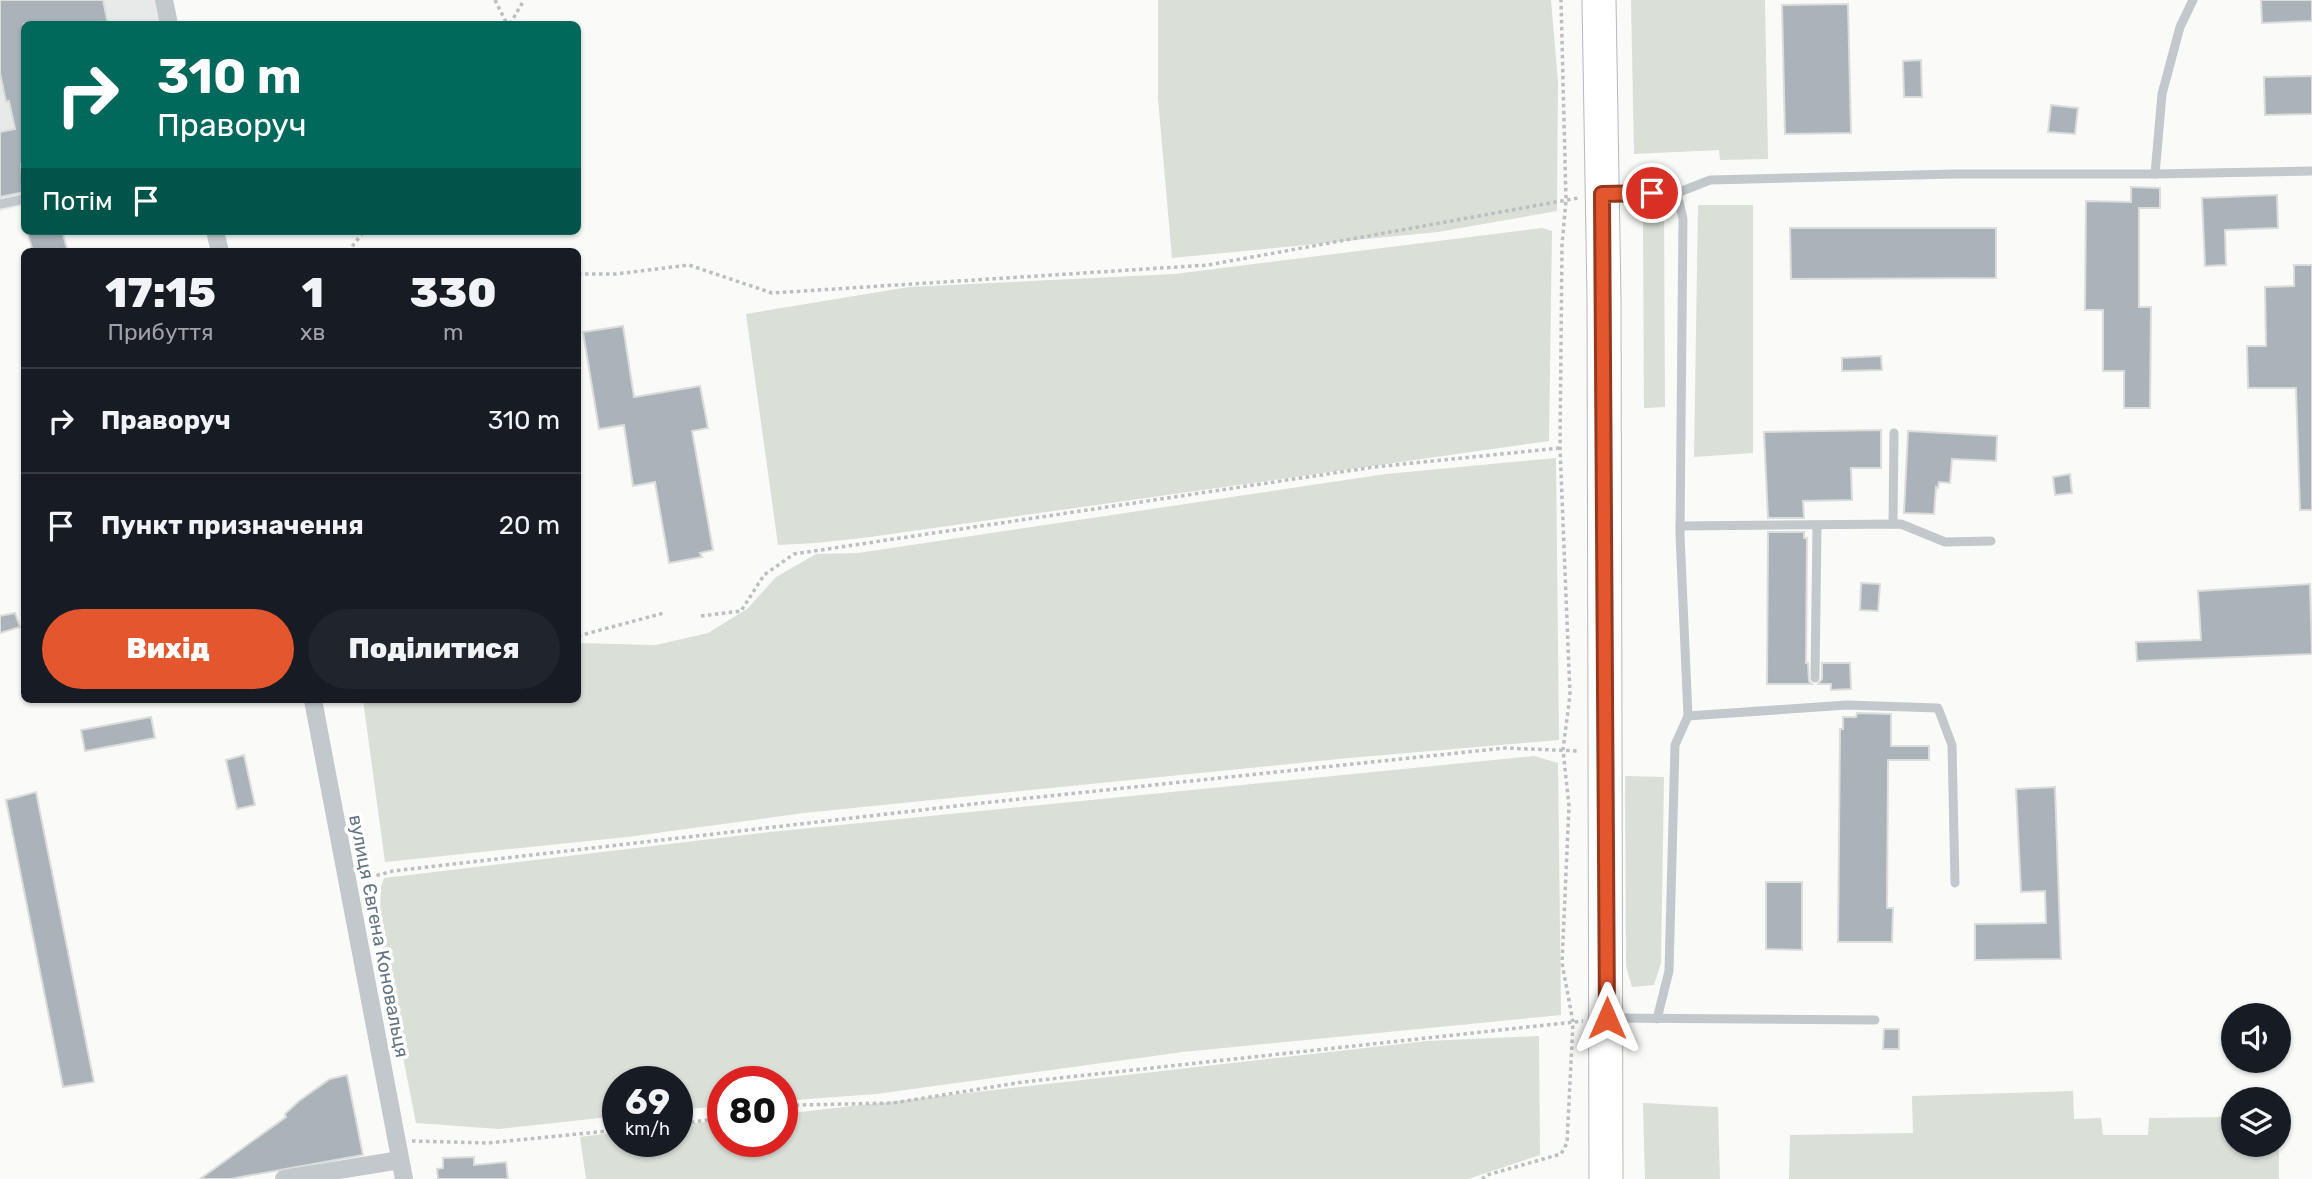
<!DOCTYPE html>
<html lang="uk">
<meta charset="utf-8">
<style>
:root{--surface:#171b24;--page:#20242c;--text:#f1f3f6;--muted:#9ea1a6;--line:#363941;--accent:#e4572e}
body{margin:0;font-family:Rubik,sans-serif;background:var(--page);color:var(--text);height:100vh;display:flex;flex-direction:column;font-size:26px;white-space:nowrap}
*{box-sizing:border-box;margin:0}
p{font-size:23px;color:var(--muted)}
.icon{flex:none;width:38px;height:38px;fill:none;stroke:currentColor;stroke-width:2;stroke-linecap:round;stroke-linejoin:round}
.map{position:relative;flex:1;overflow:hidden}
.sheet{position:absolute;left:21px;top:248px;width:560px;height:455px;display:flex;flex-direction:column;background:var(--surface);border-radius:10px;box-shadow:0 2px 5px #0004}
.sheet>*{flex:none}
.top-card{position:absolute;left:21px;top:21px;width:560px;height:214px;border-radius:10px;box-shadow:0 2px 5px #0004;background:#00695c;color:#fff;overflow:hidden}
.tools{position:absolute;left:2221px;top:1003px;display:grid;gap:14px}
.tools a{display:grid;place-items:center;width:70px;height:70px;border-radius:50%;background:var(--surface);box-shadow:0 2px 5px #0004;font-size:35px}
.speed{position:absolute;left:602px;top:1066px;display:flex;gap:14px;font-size:35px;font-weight:700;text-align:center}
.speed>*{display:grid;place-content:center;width:91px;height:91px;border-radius:50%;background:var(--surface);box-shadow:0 2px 5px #0004;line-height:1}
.speed small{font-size:18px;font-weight:400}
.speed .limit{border:10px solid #d22;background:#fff;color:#111}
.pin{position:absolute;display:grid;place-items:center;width:60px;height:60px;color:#fff;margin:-30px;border:4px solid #fff;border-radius:50%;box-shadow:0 2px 7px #0007}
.me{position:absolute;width:77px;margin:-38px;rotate:0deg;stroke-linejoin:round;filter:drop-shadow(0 0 5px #0008)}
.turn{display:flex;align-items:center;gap:24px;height:147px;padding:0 21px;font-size:32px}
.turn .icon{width:91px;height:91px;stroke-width:2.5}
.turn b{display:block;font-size:49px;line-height:60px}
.then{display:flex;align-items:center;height:66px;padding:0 21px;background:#0003;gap:14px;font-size:26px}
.eta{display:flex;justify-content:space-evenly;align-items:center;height:119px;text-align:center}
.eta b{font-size:42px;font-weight:800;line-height:49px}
.cta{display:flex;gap:14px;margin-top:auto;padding:14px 21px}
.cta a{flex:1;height:80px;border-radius:42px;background:var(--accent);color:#fff;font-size:28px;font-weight:800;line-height:80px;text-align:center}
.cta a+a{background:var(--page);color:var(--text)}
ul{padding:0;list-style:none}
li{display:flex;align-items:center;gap:21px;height:105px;padding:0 21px;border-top:2px solid var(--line)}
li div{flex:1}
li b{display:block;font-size:26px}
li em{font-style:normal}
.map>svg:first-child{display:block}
.built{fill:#e8e9e9}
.green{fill:#dadfd7}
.building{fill:#aab3b9;stroke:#dcdcda;stroke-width:2}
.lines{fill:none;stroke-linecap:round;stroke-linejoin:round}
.highway-casing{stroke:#b4b9bd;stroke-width:35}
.path{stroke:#bbbfc2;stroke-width:3.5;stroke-dasharray:3.5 3.5;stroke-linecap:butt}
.lane{stroke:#c3c8cc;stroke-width:9}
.street{stroke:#c3c8cc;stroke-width:18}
.highway{stroke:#fff;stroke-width:33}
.route-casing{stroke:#94391e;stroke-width:18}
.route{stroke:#e4572e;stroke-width:12}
.labels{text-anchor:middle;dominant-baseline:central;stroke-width:7;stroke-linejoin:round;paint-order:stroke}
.street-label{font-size:19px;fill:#657683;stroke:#fff}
</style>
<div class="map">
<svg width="2312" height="1179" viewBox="0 0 2312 1179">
<rect width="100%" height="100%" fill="#fafaf8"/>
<polygon class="built" points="0,0 164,0 169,24 24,24 24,205 0,211"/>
<g class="green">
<polygon points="1158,0 1551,0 1558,82 1557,211 1438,232 1172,258 1158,99"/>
<polygon points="1631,0 1765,0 1768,159 1720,160 1719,150 1634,154"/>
<polygon points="1698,205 1753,205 1753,453 1694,457"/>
<polygon points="1643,215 1664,215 1665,407 1644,408"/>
<polygon points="1542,228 1552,231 1549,441 870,537 816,543 778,545 746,314 909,287 1175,274"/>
<polygon points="1556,458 1559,740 1338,759 804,813 627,837 385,862 363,700 578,700 578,643 656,645 708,633 747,609 776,577 816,554 858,553 1386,474"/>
<polygon points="1534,756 1558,763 1561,1015 1183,1052 876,1094 782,1101 782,1082 723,1082 723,1106 677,1110 677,1082 618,1082 618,1116 499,1129 416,1123 379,935 381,887 384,878 770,832"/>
<polygon points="1625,776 1664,777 1661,963 1654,985 1632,987 1626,966"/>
<polygon points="1539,1036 1540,1155 1468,1179 586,1179 580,1137 618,1132 618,1141 677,1141 677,1125 723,1120 723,1141 782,1141 782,1114 1427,1041"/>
<polygon points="2073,1091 2074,1119 2101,1118 2103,1135 2148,1135 2149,1118 2233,1117 2233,1144 2278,1144 2279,1116 2279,1179 1789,1179 1790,1135 1913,1133 1912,1096"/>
<polygon points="1643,1103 1718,1107 1720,1179 1645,1179"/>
</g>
<g class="building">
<polygon points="0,0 103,0 108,24 24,24 24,163 21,164 24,192 0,197 0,132 15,129 9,101 6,102 0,73"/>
<polygon points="2261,0 2312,0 2312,21 2262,23"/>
<polygon points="1848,4 1851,133 1785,134 1782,5"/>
<polygon points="1921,60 1922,97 1904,97 1903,61"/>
<polygon points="2312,76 2312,114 2265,115 2264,77"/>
<polygon points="2051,105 2078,108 2075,134 2048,132"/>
<polygon points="2131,187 2160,188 2160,208 2139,208 2139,307 2151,307 2150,408 2124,408 2124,371 2103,371 2103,310 2085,310 2086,201 2131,202"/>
<polygon points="2277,195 2278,228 2225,230 2226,265 2205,266 2202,198"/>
<polygon points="1790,228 1996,228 1996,278 1791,279"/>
<polygon points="27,231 62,231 68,252 33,252"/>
<polygon points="2294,265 2312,265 2312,510 2300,510 2296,388 2248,388 2247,346 2266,346 2265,287 2294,286"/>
<polygon points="623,326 634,397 700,386 708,428 692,431 713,550 700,553 702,557 669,563 655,482 633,486 624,425 599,429 583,332"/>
<polygon points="1881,356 1882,370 1842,371 1842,358"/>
<polygon points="1881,430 1881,468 1851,468 1852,500 1803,501 1804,518 1768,518 1764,432"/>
<polygon points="1908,431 1997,436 1996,461 1952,459 1950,483 1939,482 1938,488 1936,487 1934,514 1904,513"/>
<polygon points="2070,474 2072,493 2055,495 2053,477"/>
<polygon points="1768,532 1804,532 1804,538 1807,538 1806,663 1808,663 1809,681 1812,684 1767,684"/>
<polygon points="1861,583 1880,584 1878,611 1860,610"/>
<polygon points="2310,584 2312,654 2137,661 2136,642 2201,640 2198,591"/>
<polygon points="15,613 20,627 0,633 0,616"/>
<polygon points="1822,663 1850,663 1851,689 1831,690 1831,684 1818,684 1822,679"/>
<polygon points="1857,713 1891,714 1891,746 1929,746 1929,760 1888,760 1887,908 1893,908 1892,942 1838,942 1840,729 1843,729 1843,717 1856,717"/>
<polygon points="151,717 155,738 85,751 81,730"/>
<polygon points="244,755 255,805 237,809 226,760"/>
<polygon points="2055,787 2061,959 1975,960 1975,924 2046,923 2045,891 2021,892 2016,789"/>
<polygon points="36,792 94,1082 63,1087 6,800"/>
<polygon points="1766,882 1802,882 1802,950 1766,949"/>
<polygon points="1884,1029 1899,1029 1899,1049 1883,1049"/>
<polygon points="347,1075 363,1155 230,1179 200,1179 286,1117 285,1114 299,1101 330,1079"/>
<polygon points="474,1157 474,1165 506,1162 508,1179 438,1179 437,1169 443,1168 443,1158"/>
</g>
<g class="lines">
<g class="highway-casing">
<polyline id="highway" points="1599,0 1604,298 1606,1179"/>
</g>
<g class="path">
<polyline points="495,0 507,24"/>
<polyline points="510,24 524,0"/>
<polyline points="348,252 364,231"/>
<polyline points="578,274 616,274 689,265 772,293 1208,265 1578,198"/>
<polyline points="701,616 741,611 764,575 794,554 1374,467 1560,448"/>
<polyline points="578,636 664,613"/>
<polyline points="363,879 393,871 982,803 1505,748 1579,751"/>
<polyline points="782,1108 799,1105 893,1103 1023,1082 1583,1021"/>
<polyline points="677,1124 723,1118"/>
<polyline points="412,1141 488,1143 618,1130"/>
<polyline points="1482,1179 1487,1175 1561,1154 1567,1143 1573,1022 1562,963 1569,806 1563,750 1570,695 1560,448 1562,245 1566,200 1561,0"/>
</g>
<g class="lane">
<polyline points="2155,174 2162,94 2180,27 2193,0"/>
<polyline points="1677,193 1683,219 1680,535 1688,716 1847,705 1938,708 1952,745 1955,883"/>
<polyline points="1609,194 1677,193 1710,180 1954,174 2155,174 2312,171"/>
<polyline points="0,204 24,199"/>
<polyline points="1893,524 1894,433"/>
<polyline points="1680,526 1901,524 1945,542 1991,541"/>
<polyline points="1815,678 1817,526"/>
<polyline points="1611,1018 1875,1020"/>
<polyline points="1657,1019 1669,971 1675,745 1688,716"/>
</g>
<g class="street">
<polyline points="164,0 169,24"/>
<polyline points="215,231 220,252"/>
<polyline points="313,700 404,1179"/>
<polyline points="284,1179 400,1160"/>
</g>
<use href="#highway" class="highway"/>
</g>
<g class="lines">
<g class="route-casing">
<polyline id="route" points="1607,1018 1602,194 1652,193"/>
</g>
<use href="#route" class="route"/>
</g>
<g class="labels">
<g class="street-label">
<text transform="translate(379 936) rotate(79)">вулиця Євгена Коновальця</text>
</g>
</g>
</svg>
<div class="tools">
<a><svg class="icon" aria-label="sound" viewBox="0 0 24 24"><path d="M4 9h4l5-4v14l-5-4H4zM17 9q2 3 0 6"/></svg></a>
<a><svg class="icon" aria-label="layers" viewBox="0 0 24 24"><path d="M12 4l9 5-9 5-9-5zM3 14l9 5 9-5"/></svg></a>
</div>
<div class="speed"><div>69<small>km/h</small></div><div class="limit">80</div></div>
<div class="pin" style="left:1652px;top:193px;background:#d93025"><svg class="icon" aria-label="arrive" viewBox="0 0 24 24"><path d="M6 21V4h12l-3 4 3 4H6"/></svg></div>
<svg class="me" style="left:1607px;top:1018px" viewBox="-20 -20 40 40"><path d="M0-17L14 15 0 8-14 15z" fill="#e4572e" stroke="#fff" stroke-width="4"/></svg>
<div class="top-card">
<div class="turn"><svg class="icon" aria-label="right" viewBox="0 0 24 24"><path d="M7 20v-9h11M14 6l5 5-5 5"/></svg><div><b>310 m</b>Праворуч</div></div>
<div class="then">Потім<svg class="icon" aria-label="arrive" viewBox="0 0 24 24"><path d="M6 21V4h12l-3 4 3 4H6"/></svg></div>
</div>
<section class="sheet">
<div class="eta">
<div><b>17:15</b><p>Прибуття</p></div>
<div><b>1</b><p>хв</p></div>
<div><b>330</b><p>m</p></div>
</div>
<ul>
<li><svg class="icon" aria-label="right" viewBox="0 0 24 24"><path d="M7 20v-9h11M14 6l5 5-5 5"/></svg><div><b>Праворуч</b></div><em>310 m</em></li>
<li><svg class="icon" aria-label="arrive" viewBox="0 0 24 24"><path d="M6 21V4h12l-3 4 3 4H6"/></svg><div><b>Пункт призначення</b></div><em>20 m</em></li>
</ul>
<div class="cta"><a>Вихід</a><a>Поділитися</a></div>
</section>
</div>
